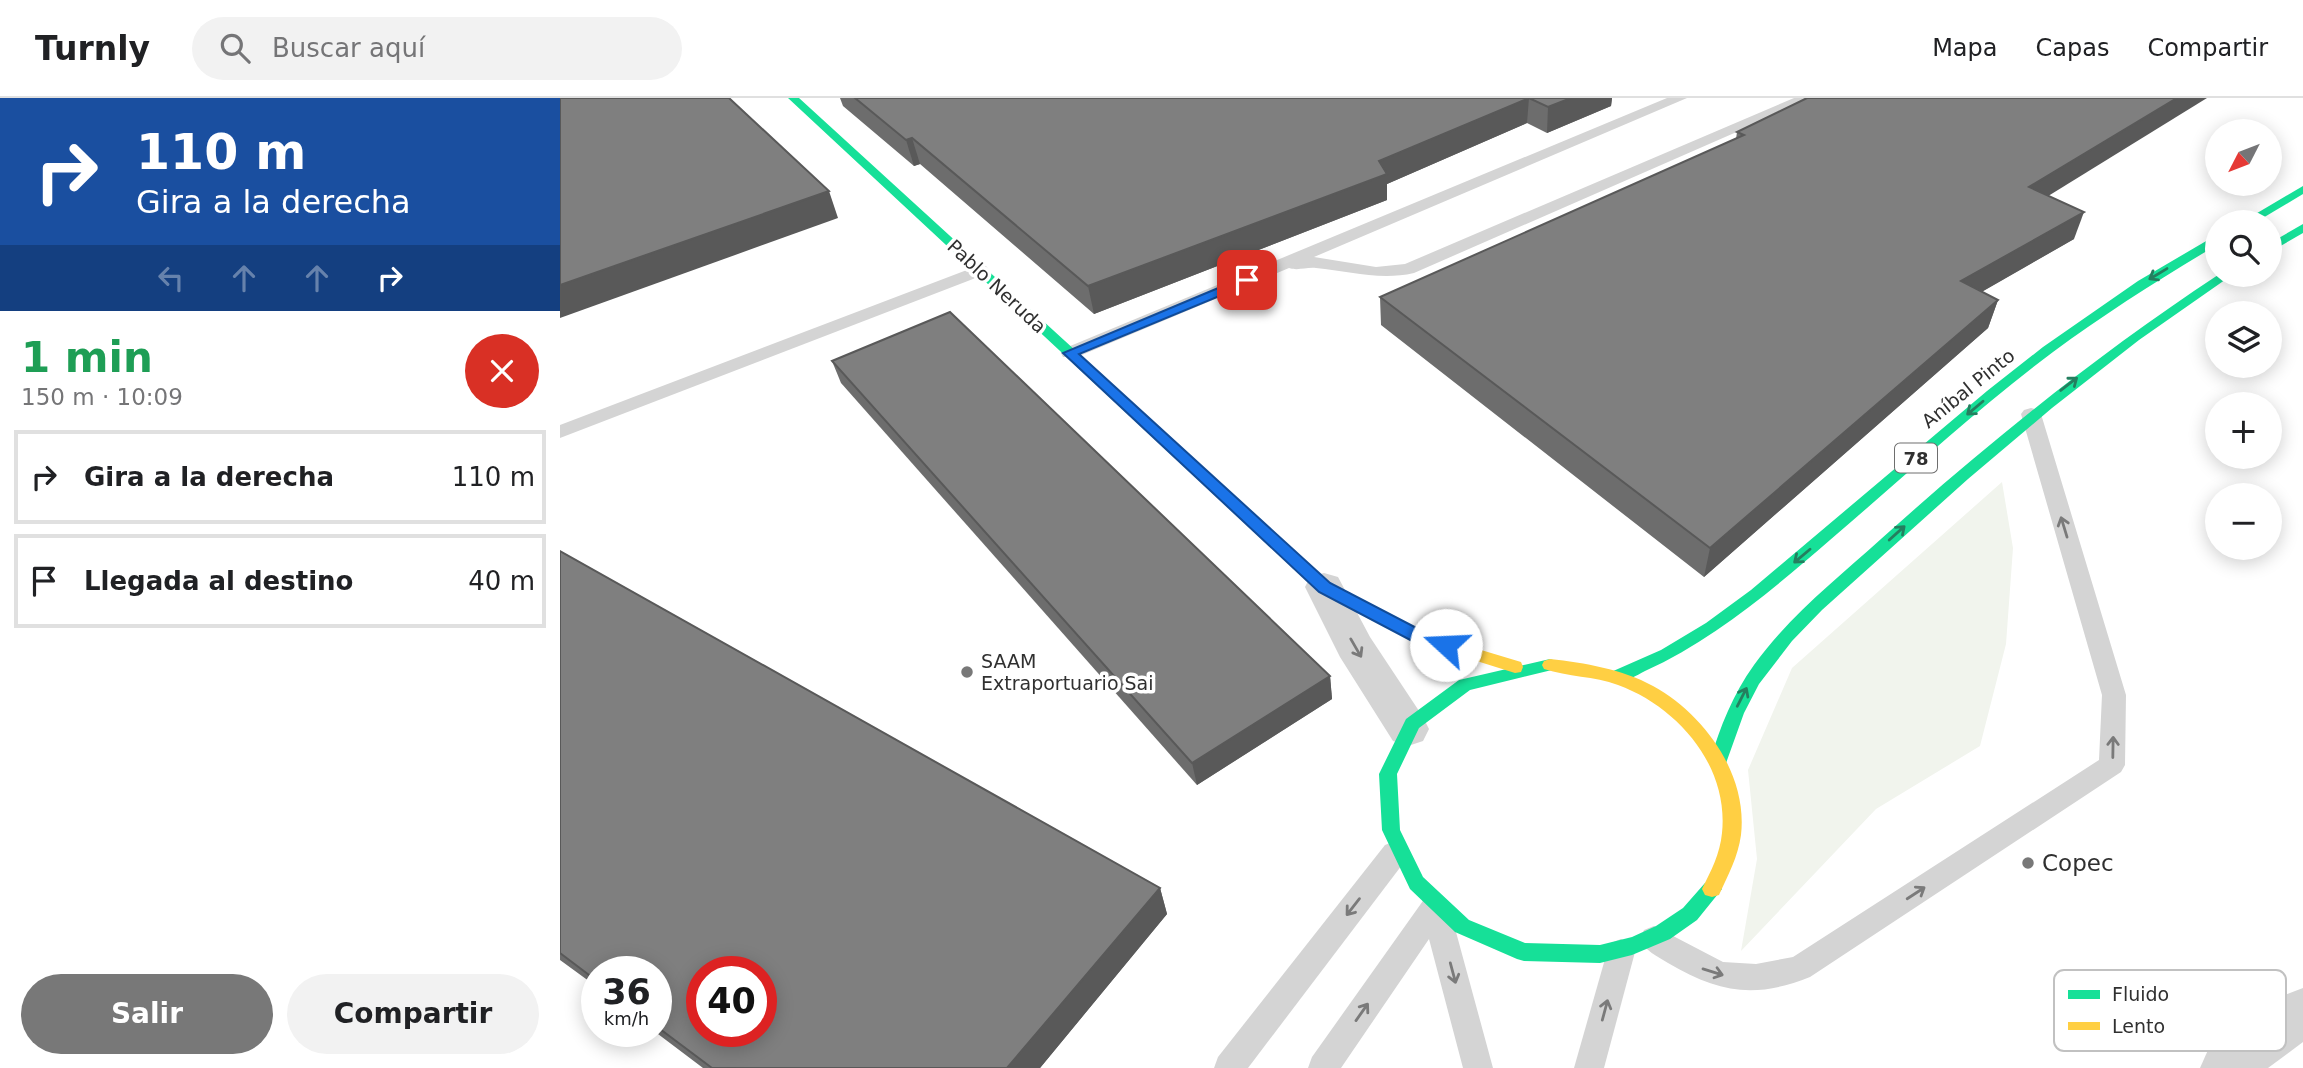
<!DOCTYPE html>
<html lang="es">
<meta charset="utf-8">
<style>
:root{--surface:#fff;--page:#f2f2f2;--text:#202124;--muted:#757577;--line:#e0e0e0;--accent:#787878}
body{margin:0;font-family:"DejaVu Sans",sans-serif;background:var(--page);color:var(--text);height:100vh;display:flex;flex-direction:column;font-size:26px;white-space:nowrap}
*{box-sizing:border-box;margin:0}
p{font-size:23px;color:var(--muted)}
.icon{flex:none;width:38px;height:38px;fill:none;stroke:currentColor;stroke-width:2;stroke-linecap:round;stroke-linejoin:round}
.map{position:relative;flex:1;overflow:hidden}
.panel{display:flex;flex-direction:column;background:var(--surface);width:560px}
.panel>*{flex:none}
.guide{background:#1a4fa0;color:#fff;overflow:hidden}
.needle{width:46px;rotate:228deg}
.tools{position:absolute;left:1645px;top:21px;display:grid;gap:14px}
.tools a{display:grid;place-items:center;width:77px;height:77px;border-radius:50%;background:var(--surface);box-shadow:0 4px 18px #0003;font-size:35px}
.speed{position:absolute;left:21px;top:858px;display:flex;gap:14px;font-size:35px;font-weight:700;text-align:center}
.speed>*{display:grid;place-content:center;width:91px;height:91px;border-radius:50%;background:var(--surface);box-shadow:0 4px 18px #0003;line-height:1}
.speed small{font-size:18px;font-weight:400}
.speed .limit{border:10px solid #d22;background:#fff;color:#111}
.pin{position:absolute;display:grid;place-items:center;width:60px;height:60px;color:#fff;margin:-30px;border-radius:14px;box-shadow:0 4px 10px #0006}
.me{position:absolute;width:77px;margin:-38px;rotate:290deg;stroke-linejoin:round;filter:drop-shadow(0 0 5px #0008)}
.turn{display:flex;align-items:center;gap:24px;height:147px;padding:0 21px;font-size:32px}
.turn .icon{width:91px;height:91px;stroke-width:2.5}
.turn b{display:block;font-size:49px;line-height:60px}
.lanes{display:flex;align-items:center;height:66px;padding:0 21px;background:#0003;justify-content:center;gap:35px;direction:ltr}
.lanes .off{opacity:.35}
.round{display:grid;place-items:center;flex:none;width:74px;height:74px;border-radius:37px;background:var(--page)}
.summary{display:flex;align-items:center;justify-content:space-between;height:119px;padding:0 21px}
h1{font-size:42px;font-weight:600;line-height:52px;color:#1e9e55}
.action{display:flex;gap:14px;margin-top:auto;padding:14px 21px}
.action a{flex:1;height:80px;border-radius:42px;background:var(--accent);color:#fff;font-size:28px;font-weight:600;line-height:80px;text-align:center}
.action a+a{background:var(--page);color:var(--text)}
ul{padding:0;list-style:none}
li{display:flex;align-items:center;gap:21px;height:94px;margin:0 14px 10px;padding:0 7px;border:4px solid var(--line);border-radius:0px}
li div{flex:1}
li b{display:block;font-size:26px}
li em{font-style:normal}
header{display:flex;align-items:center;gap:42px;box-sizing:border-box;height:98px;padding:0 35px;background:var(--surface);border-bottom:2px solid var(--line)}
header strong{font-size:33px}
nav{display:flex;gap:38px;margin-inline-start:auto;font-size:24px}
.search{width:490px;height:63px;background:var(--page);display:flex;align-items:center;gap:18px;box-sizing:border-box;padding:0 24px;border-radius:38px;color:var(--muted);font-size:26px}
main{display:flex;flex:1;min-height:0}
.map>svg:first-child{display:block}
.green{fill:#f1f4ed}
.lines{fill:none;stroke-linecap:round;stroke-linejoin:round}
.lane{fill:#d4d4d4;fill-rule:evenodd}
.street{fill:#d4d4d4;fill-rule:evenodd}
.fast{fill:#16e098;fill-rule:evenodd}
.slow{fill:#ffcf43;fill-rule:evenodd}
.wall{fill:#6d6d6d}
.shaded-wall{fill:#595959}
.building{fill:#7f7f7f;stroke:#595959;stroke-width:2;fill-rule:evenodd}
.oneway{stroke:#247f5f}
.oneway2{stroke:#7a7a7a}
.route{fill:#1a73e8;stroke:#114b97;stroke-width:2}
.poi-dot{fill:#787878;stroke:#fff;stroke-width:2.5}
.labels{text-anchor:middle;dominant-baseline:central;stroke-width:7;stroke-linejoin:round;paint-order:stroke}
.shield{fill:#fff;stroke:#6e6e6e;stroke-width:2}
.shield-label{font-size:18px;font-weight:bold;fill:#303030}
.street-label{font-size:19px;fill:#303030;stroke:#fff}
.poi-label{font-size:19px;fill:#303030;stroke:#fff;text-anchor:start}
.near-poi-label{font-size:23px;fill:#303030;stroke:#fff;text-anchor:start}
.key{fill:#fff;stroke:#c1c1c1;stroke-width:2}
.key-label{font-size:19px;fill:#303030}
</style>
<header>
<strong>Turnly</strong>
<div class="search"><svg class="icon" aria-label="search" viewBox="0 0 24 24"><circle cx="10" cy="10" r="6"/><path d="M15 15l6 6"/></svg>Buscar aquí</div>
<nav><a>Mapa</a><a>Capas</a><a>Compartir</a></nav>
</header>
<main>
<section class="panel">
<div class="guide">
<div class="turn"><svg class="icon" aria-label="right" viewBox="0 0 24 24"><path d="M7 20v-9h11M14 6l5 5-5 5"/></svg><div><b>110 m</b>Gira a la derecha</div></div>
<div class="lanes"><svg class="icon off" aria-label="left" viewBox="0 0 24 24"><path d="M17 20v-9H6M10 6l-5 5 5 5"/></svg><svg class="icon off" aria-label="ahead" viewBox="0 0 24 24"><path d="M12 20V5M6 11l6-6 6 6"/></svg><svg class="icon off" aria-label="ahead" viewBox="0 0 24 24"><path d="M12 20V5M6 11l6-6 6 6"/></svg><svg class="icon" aria-label="right" viewBox="0 0 24 24"><path d="M7 20v-9h11M14 6l5 5-5 5"/></svg></div>
</div>
<div class="summary"><div><h1>1 min</h1><p>150 m · 10:09</p></div><a class="round" style="background:#d93025;color:#fff"><svg class="icon" aria-label="close" viewBox="0 0 24 24"><path d="M6 6l12 12M18 6L6 18"/></svg></a></div>
<ul>
<li><svg class="icon" aria-label="right" viewBox="0 0 24 24"><path d="M7 20v-9h11M14 6l5 5-5 5"/></svg><div><b>Gira a la derecha</b></div><em>110 m</em></li>
<li><svg class="icon" aria-label="arrive" viewBox="0 0 24 24"><path d="M6 21V4h12l-3 4 3 4H6"/></svg><div><b>Llegada al destino</b></div><em>40 m</em></li>
</ul>
<div class="action"><a>Salir</a><a>Compartir</a></div>
</section>
<div class="map">
<svg width="1743" height="970" viewBox="0 0 1743 970">
<rect width="100%" height="100%" fill="#fff"/>
<polygon class="green" points="1442,384 1453,450 1446,546 1420,648 1316,711 1181,853 1197,761 1188,672 1232,570"/>
<g class="lines">
<g class="lane">
<path d="M 1107,0 L 1127,0 L 754,159 L 816,169 L 845,166 L 1234,0 L 1254,0 L 854,175 C 820,183 789,173 756,170 C 746,169 738,173 729,170 L 517,259 L 503,259 L 501,255 L 503,251 Z"/>
<polygon points="420,167 426,168 429,172 426,176 0,340 0,327"/>
<path d="M 1471,310 L 1478,312 L 1481,316 L 1566,597 L 1565,667 L 1561,674 L 1250,879 C 1195,901 1159,895 1108,865 C 1097,858 1085,853 1080,841 L 1084,832 L 1094,828 L 1163,864 L 1196,866 L 1233,859 L 1539,662 L 1542,597 L 1461,316 L 1464,312 Z"/>
<polygon points="835,743 845,747 849,755 845,763 688,970 654,970 658,959 825,747"/>
<polygon points="875,796 885,800 890,812 933,970 903,970 869,841 781,970 748,970 752,959 865,800"/>
<polygon points="1061,841 1071,845 1075,854 1044,970 1014,970 1047,854 1051,845"/>
</g>
<g class="street">
<polygon points="764,475 778,479 810,539 863,619 869,631 863,643 848,648 833,643 780,559 745,489 750,479"/>
<polygon points="1743,890 1743,944 1708,970 1640,970 1648,952 1725,897"/>
</g>
<g class="fast">
<polygon points="228,0 239,0 770,485 826,514 828,518 826,522 814,522 758,493"/>
<polygon points="1743,88 1743,96 1696,124 1682,124"/>
<polygon points="1743,126 1743,135 1710,154 1710,145"/>
<path d="M 1653,139 L 1657,139 L 1657,147 C 1601,180 1546,215 1493,254 C 1415,312 1344,379 1270,442 C 1212,492 1155,541 1085,573 C 1075,578 1062,587 1051,584 L 1049,579 L 1051,574 L 1101,552 L 1146,525 L 1191,492 L 1427,293 L 1483,249 L 1578,183 Z"/>
<path d="M 1658,177 L 1672,177 L 1579,242 L 1492,310 L 1408,381 L 1262,512 L 1232,543 L 1199,586 L 1184,615 L 1165,668 L 1159,670 L 1153,668 L 1150,663 C 1160,629 1173,596 1194,567 C 1229,518 1277,481 1321,441 C 1428,345 1538,256 1658,177 Z"/>
<polygon points="990,561 996,563 998,567 996,571 910,592 859,630 837,676 840,732 863,779 909,822 965,845 1040,847 1072,839 1096,828 1123,810 1145,785 1152,783 1159,785 1162,791 1137,822 1110,841 1072,857 1040,865 964,863 957,861 895,834 850,791 822,732 819,676 846,621 899,582"/>
</g>
<g class="slow">
<polygon points="820,512 868,536 961,564 963,569 961,574 955,575 856,544 814,522 812,518 814,514"/>
<path d="M 990,561 C 1025,565 1062,571 1093,588 C 1144,616 1188,676 1181,737 C 1178,759 1168,777 1159,797 L 1152,799 L 1145,797 L 1142,791 C 1151,773 1160,756 1162,735 C 1169,668 1118,609 1058,587 C 1034,578 1008,579 984,571 L 982,567 L 984,563 Z"/>
</g>
</g>
<g class="wall">
<polygon points="280,0 1052,0 1051,8 987,35 967,25 827,86 827,102 534,216 360,66 354,68 283,8"/>
<polygon points="1177,34 1488,98 1514,141 1421,194 1438,202 1428,230 1144,479 821,227 820,199 1176,41"/>
<polygon points="272,263 770,578 772,601 637,687 281,285"/>
<polygon points="0,453 600,790 607,816 480,970 143,970 94,933 96,933 96,873 37,873 37,889 0,862"/>
</g>
<g class="shaded-wall">
<polygon points="969,0 967,25 827,86 827,102 534,216 528,188 819,63"/>
<polygon points="1011,0 1052,0 1051,8 987,35 988,9"/>
<polygon points="1617,0 1647,0 1459,116 1469,89"/>
<polygon points="352,40 360,66 354,68 346,42"/>
<polygon points="269,93 278,120 0,220 0,187"/>
<polygon points="1524,114 1514,141 1392,211 1401,183"/>
<polygon points="1438,202 1428,230 1144,479 1150,450"/>
<polygon points="770,578 772,601 637,687 632,665"/>
<polygon points="600,790 607,816 480,970 447,970"/>
</g>
<g class="building">
<polygon points="0,0 169,0 269,93 0,187"/>
<polygon points="295,0 969,0 819,63 827,76 528,188 352,40 346,42"/>
<polygon points="969,0 1011,0 988,9"/>
<polygon points="1247,0 1617,0 1469,89 1524,114 1401,183 1438,202 1150,450 820,199 1184,37 1177,34"/>
<polygon points="390,214 770,578 632,665 272,263"/>
<path d="M 0,453 L 600,790 L 447,970 L 152,970 L 96,928 L 96,873 L 37,873 L 37,883 L 0,855 ZM 142,873 L 201,873 L 201,933 L 142,933 Z"/>
</g>
<defs><path id="oneway-shaft" d="M-6 0H5M1.5-3L5.5 0L1.5 3" fill="none" stroke-width="1.6" stroke-linecap="round" stroke-linejoin="round" transform="scale(1.75)"/></defs>
<g class="oneway">
<use href="#oneway-shaft" transform="translate(1598 176) rotate(149)"/>
<use href="#oneway-shaft" transform="translate(1509 286) rotate(-38)"/>
<use href="#oneway-shaft" transform="translate(1415 310) rotate(140)"/>
<use href="#oneway-shaft" transform="translate(1337 435) rotate(-42)"/>
<use href="#oneway-shaft" transform="translate(1242 458) rotate(140)"/>
<use href="#oneway-shaft" transform="translate(1182 599) rotate(-63)"/>
</g>
<g class="oneway2">
<use href="#oneway-shaft" transform="translate(1504 429) rotate(-107)"/>
<use href="#oneway-shaft" transform="translate(796 550) rotate(60)"/>
<use href="#oneway-shaft" transform="translate(1553 649) rotate(-89)"/>
<use href="#oneway-shaft" transform="translate(1356 795) rotate(-33)"/>
<use href="#oneway-shaft" transform="translate(793 809) rotate(128)"/>
<use href="#oneway-shaft" transform="translate(1153 874) rotate(17)"/>
<use href="#oneway-shaft" transform="translate(893 875) rotate(75)"/>
<use href="#oneway-shaft" transform="translate(1045 912) rotate(-75)"/>
<use href="#oneway-shaft" transform="translate(802 914) rotate(-55)"/>
</g>
<polygon class="route" points="687,178 693,182 691,185 519,256 770,485 868,536 891,543 894,547 891,552 886,554 856,545 759,494 503,255"/>
<g class="poi-dot">
<circle cx="407" cy="574" r="7"/>
<circle cx="1468" cy="765" r="7"/>
</g>
<g class="labels">
<rect class="shield" x="1335" y="345.5" width="42" height="29" rx="5"/>
<g class="shield-label">
<text x="1356" y="360">78</text>
</g>
<g class="street-label">
<text transform="translate(437 188) rotate(43)">Pablo Neruda</text>
<text transform="translate(1408 290) rotate(-39)">Aníbal Pinto</text>
</g>
<g class="poi-label">
<text x="421" y="563">SAAM<tspan x="421" dy="22">Extraportuario Sai</tspan></text>
</g>
<g class="near-poi-label">
<text x="1482" y="765">Copec</text>
</g>
</g>
<rect x="1494" y="872" width="232" height="81" rx="10" class="key"/>
<rect x="1508" y="892" width="32" height="9" fill="#16e098"/>
<rect x="1508" y="924" width="32" height="8" fill="#ffcf43"/>
<g class="key-label">
<text x="1552" y="903">Fluido</text>
<text x="1552" y="935">Lento</text>
</g>
</svg>
<div class="tools">
<a><svg class="needle" viewBox="-14 -14 28 28"><path d="M0-13l5 13h-10z" fill="#e53935"/><path d="M0 13l5-13h-10z" fill="#757577"/></svg></a>
<a><svg class="icon" aria-label="search" viewBox="0 0 24 24"><circle cx="10" cy="10" r="6"/><path d="M15 15l6 6"/></svg></a>
<a><svg class="icon" aria-label="layers" viewBox="0 0 24 24"><path d="M12 4l9 5-9 5-9-5zM3 14l9 5 9-5"/></svg></a>
<a>+</a>
<a>−</a>
</div>
<div class="speed"><div>36<small>km/h</small></div><div class="limit">40</div></div>
<div class="pin" style="left:687px;top:182px;background:#d93025"><svg class="icon" aria-label="arrive" viewBox="0 0 24 24"><path d="M6 21V4h12l-3 4 3 4H6"/></svg></div>
<svg class="me" style="left:886px;top:547px" viewBox="-20 -20 40 40"><circle r="19" fill="#fff"/><path d="M0-13L10 11 0 6-10 11z" fill="#1a73e8"/></svg>
</div>
</main>
